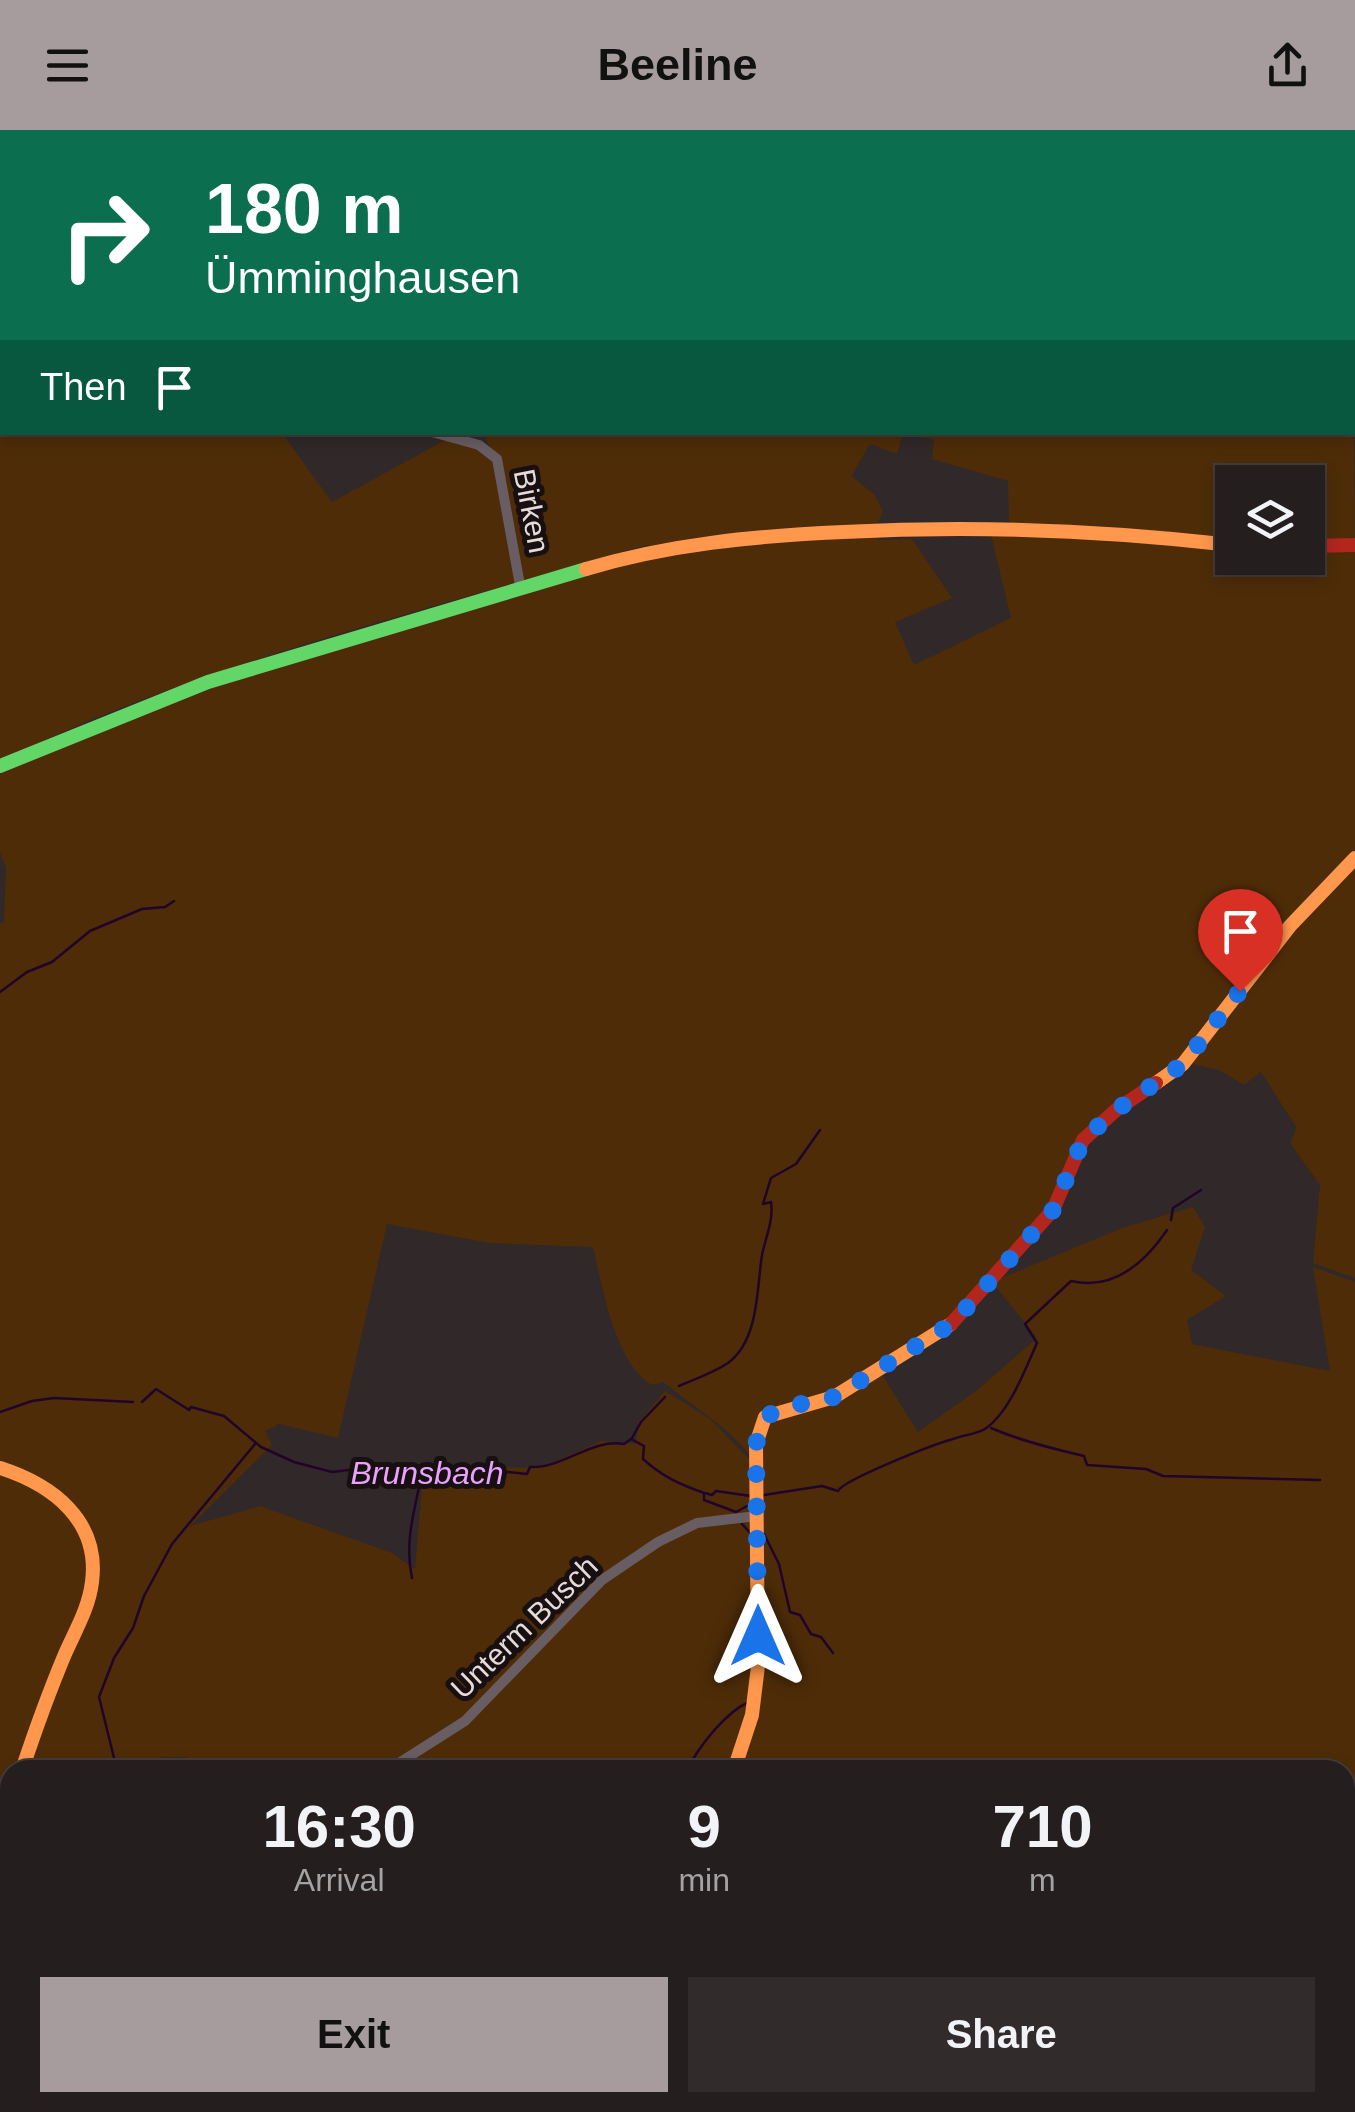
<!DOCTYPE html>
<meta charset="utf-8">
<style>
:root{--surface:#251e1f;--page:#312b2c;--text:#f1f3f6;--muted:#a3a2a4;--line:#423c3d;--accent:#a79c9d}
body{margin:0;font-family:Helvetica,sans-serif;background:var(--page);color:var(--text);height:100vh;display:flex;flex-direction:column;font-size:38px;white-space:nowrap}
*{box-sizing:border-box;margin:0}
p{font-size:32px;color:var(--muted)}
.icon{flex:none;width:55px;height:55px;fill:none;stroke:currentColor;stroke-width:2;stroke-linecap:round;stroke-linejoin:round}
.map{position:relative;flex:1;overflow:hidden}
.drawer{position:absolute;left:0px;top:1630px;width:1355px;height:352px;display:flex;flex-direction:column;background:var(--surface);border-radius:30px 30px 0 0;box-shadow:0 5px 15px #0003,0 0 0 2px var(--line)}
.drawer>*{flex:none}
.guide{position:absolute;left:0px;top:0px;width:1355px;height:305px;box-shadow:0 5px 15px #0003,0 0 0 2px var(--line);background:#0b6e4f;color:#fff;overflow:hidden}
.controls{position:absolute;left:1215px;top:335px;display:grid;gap:20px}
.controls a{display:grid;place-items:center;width:110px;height:110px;border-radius:0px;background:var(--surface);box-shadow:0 5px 15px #0003,0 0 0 2px var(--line);font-size:50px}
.pin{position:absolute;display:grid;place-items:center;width:85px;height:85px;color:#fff;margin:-102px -42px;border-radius:50% 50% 50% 0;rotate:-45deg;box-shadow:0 0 10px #0007}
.pin .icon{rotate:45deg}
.me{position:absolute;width:110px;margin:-55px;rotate:0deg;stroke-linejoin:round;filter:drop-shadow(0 0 8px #0008)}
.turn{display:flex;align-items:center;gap:35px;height:210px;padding:0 40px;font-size:45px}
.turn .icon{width:130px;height:130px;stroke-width:2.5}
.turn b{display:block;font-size:70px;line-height:85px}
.then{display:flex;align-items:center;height:95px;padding:0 40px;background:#0003;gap:20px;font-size:38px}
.eta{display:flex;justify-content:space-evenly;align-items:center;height:170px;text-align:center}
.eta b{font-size:60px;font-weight:700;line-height:70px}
.button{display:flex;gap:20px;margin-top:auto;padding:20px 40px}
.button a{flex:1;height:115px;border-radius:0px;background:var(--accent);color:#111;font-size:40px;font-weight:700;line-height:115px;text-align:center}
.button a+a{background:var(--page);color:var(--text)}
header{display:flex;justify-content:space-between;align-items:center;height:130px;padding:0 40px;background:var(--accent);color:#111;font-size:45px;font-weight:700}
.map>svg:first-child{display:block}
.green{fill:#4e2c08}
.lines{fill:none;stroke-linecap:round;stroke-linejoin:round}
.stream{stroke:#22042b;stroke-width:2.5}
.street{stroke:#685d62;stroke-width:10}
.fast{stroke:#63d668;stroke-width:14}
.slow{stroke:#ff974d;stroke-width:14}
.jam{stroke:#b3261e;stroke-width:14}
.route{stroke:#1a73e8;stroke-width:18;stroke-dasharray:0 32.4}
.labels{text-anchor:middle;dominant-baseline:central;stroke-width:10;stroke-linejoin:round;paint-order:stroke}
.street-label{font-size:30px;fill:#e6dadb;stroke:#170f10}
.water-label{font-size:32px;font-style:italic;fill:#e8a2fe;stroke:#170f10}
</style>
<header><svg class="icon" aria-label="menu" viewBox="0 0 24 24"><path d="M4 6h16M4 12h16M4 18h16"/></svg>Beeline<svg class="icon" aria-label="share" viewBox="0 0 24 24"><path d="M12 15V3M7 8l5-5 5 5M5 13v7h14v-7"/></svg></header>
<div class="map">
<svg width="1355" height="1982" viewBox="0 0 1355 1982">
<rect width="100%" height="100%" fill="#312829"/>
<g class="green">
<path d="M 0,0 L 1091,0 L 2,2 L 2,302 L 282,303 L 332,372 L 449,308 L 490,318 L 483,303 L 903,303 L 897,324 L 870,314 L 851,346 L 874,364 L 883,381 L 876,397 L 878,410 L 912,409 L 952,468 L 895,492 L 914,535 L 1011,488 L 990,401 L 1001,397 L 1166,407 L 1107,397 L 1009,393 L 1008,351 L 932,329 L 934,310 L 906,303 L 1352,302 L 1353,148 L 1355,414 L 1308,414 L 1308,352 L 1232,352 L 1232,414 L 1174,408 L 1232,415 L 1232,428 L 1308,428 L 1308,416 L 1355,415 L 1355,1148 L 1313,1133 L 1320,1055 L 1290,1013 L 1297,998 L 1261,942 L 1244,955 L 1219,940 L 1187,933 L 1189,927 L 1093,998 L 1080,1017 L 1053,1080 L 963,1183 L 879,1240 L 918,1302 L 976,1261 L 1037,1208 L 992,1152 L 1122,1098 L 1193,1077 L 1205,1097 L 1191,1140 L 1226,1166 L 1187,1190 L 1192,1214 L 1330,1241 L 1313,1137 L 1355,1152 L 1355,1982 L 1246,1982 L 1246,1973 L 1345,1972 L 1345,1640 L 737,1640 L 745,1613 L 734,1640 L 388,1640 L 465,1591 L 602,1450 L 658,1412 L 697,1393 L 757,1386 L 757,1562 L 760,1413 L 757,1315 L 767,1286 L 755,1313 L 757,1331 L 726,1300 L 663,1252 L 652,1255 C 616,1236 602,1156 593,1117 L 490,1113 L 387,1094 L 338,1308 L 279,1294 L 265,1301 L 272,1315 L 190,1396 L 260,1376 L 392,1423 L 415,1439 L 424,1335 L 540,1338 L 601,1311 L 636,1314 L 638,1293 L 665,1261 L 710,1289 L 755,1335 L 755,1384 L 697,1390 L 659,1408 L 600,1448 L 464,1588 L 383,1640 L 212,1640 L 185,1627 L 126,1629 L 115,1640 L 25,1640 L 70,1513 L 19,1640 L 10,1640 L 10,1674 L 0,1717 L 0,794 L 4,792 L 6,738 L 0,722 L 0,641 L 249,543 L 652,424 L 648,415 L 617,423 C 410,485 194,536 0,631 Z"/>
<polygon points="10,1695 10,1818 0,1821 0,1732"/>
<polygon points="60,1972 485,1972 488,1982 60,1982"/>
<polygon points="786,1972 894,1973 895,1982 782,1982"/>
</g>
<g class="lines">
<g class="stream">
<polyline points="900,0 900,2"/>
<polyline points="0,862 27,842 52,832 90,801 142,779 165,777 174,771"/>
<polyline points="1171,1090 1173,1078 1201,1060"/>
<path d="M 679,1256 C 695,1249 713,1243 728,1233 C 757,1212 757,1164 761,1132 C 763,1111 774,1095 771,1072 L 763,1074 L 771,1048 L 796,1034 L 820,1000"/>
<path d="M 142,1272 L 156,1259 L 189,1280 L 191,1277 L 224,1286 L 261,1317 L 294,1332 L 332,1342 L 357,1339 L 422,1343 L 442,1339 L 447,1344 L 487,1340 L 527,1344 L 530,1337 C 562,1339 592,1308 624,1314 L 631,1309 L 644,1316 L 643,1329 C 663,1347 679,1354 704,1363 L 704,1370 L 736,1382 L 747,1376"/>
<polyline points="0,1282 32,1271 54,1268 133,1272"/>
<path d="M 991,1298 C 1021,1311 1054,1319 1084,1326 L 1087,1335 L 1146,1339 L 1163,1346 L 1320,1350"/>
<polyline points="632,1308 641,1292 665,1267"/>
<polyline points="705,1363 712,1365 716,1361 751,1366"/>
<path d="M 764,1365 L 822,1356 L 838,1361 C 843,1350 934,1314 956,1308 C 965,1305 976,1304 985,1299 C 1009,1283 1025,1240 1037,1213 L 1025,1194 L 1071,1151 C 1114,1161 1146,1131 1167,1100"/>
<polyline points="742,1394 752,1405"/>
<polyline points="764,1404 779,1434 790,1482 800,1485 811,1504 821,1507 833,1523"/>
<path d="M 412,1448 C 404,1411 415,1379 422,1343"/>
<polyline points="114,1628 99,1567 114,1528 133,1498 144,1466 172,1414 255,1314"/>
<path d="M 693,1629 C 704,1611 727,1582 747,1573"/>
<polyline points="116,1639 117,1640"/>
<polyline points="686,1640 690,1633"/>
</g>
<g class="street">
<polyline points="432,302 479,315 497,329 520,455"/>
<polyline points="388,1640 465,1591 602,1450 658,1412 697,1393 757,1386"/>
<polyline points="0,1824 10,1821"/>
<polyline points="564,1982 568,1972"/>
<polyline points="674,1982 675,1972"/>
</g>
<g class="fast">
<polyline points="1352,140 1355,144"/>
<polyline points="0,636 208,552 586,439"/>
<polyline points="0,1724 10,1686"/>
</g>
<g class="slow">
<polyline points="1263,0 1265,2"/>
<path d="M 586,439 C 670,414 755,406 843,402 C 974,395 1102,400 1232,415"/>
<polyline points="1156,953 1183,934 1290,796 1355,728"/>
<path d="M 0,1338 C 53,1355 100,1391 92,1452 C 89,1478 75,1501 65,1524 C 49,1562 35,1601 22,1640"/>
<polyline points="734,1640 752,1585 758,1536 756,1314 765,1287 834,1267 951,1194"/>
</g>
<g class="jam">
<polyline points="1308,416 1355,415"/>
<polyline points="951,1194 1053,1080 1083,1010 1116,980 1156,953"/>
</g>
</g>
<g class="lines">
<polyline class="route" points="758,1506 756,1314 765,1287 782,1278 834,1267 953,1193 1053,1080 1083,1010 1116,980 1183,934 1240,861"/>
</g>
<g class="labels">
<g class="street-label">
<text transform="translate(532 381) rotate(79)">Birken</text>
<text transform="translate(524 1497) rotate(-44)">Unterm Busch</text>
</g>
<g class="water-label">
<text x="427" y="1343">Brunsbach</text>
</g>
</g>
</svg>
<div class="controls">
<a><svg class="icon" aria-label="layers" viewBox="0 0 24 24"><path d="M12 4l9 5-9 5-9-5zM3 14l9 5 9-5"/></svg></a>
</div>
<div class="pin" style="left:1240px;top:861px;background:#d93025"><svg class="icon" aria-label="arrive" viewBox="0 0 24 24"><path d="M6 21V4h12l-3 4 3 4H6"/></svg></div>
<svg class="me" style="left:758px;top:1506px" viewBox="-20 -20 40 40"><path d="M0-17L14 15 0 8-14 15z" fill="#1a73e8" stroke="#fff" stroke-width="4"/></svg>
<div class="guide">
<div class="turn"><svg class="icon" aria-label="right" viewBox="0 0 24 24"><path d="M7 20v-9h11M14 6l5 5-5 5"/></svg><div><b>180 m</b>Ümminghausen</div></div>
<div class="then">Then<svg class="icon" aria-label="arrive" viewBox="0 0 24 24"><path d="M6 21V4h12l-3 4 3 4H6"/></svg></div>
</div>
<section class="drawer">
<div class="eta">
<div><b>16:30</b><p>Arrival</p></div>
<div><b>9</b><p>min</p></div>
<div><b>710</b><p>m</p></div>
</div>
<div class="button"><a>Exit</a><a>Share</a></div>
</section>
</div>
